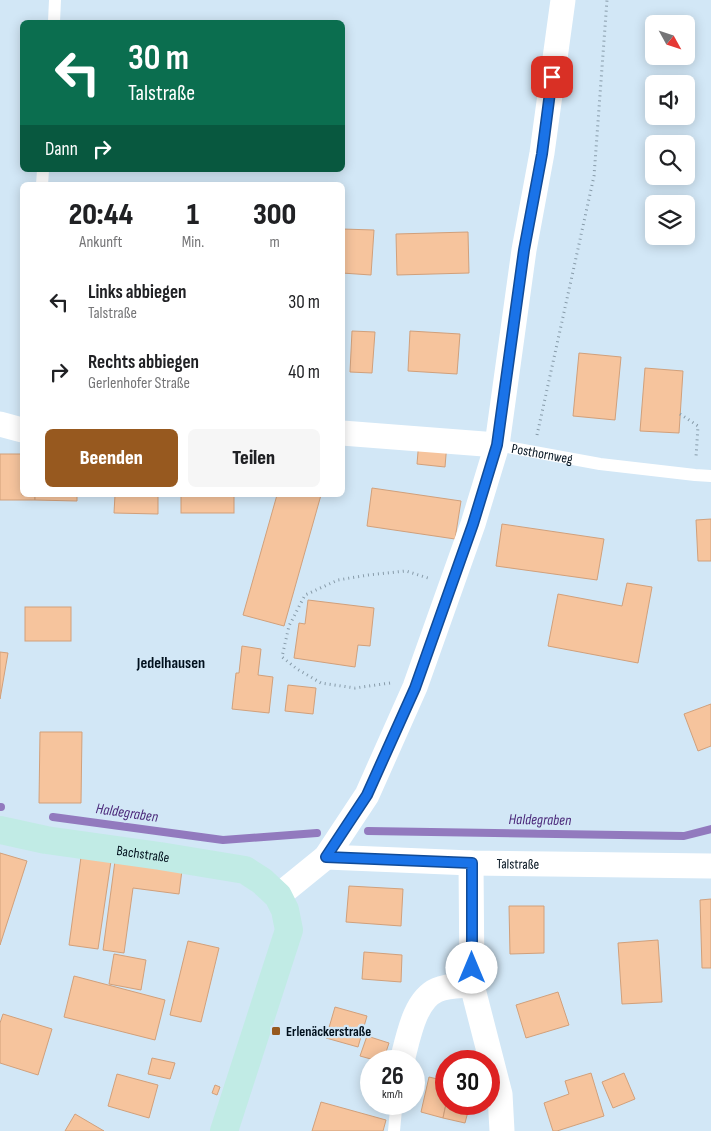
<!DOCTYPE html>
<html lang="de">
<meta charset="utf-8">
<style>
:root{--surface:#fff;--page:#f6f6f6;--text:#202124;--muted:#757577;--accent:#97591f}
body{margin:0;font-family:"Sofia Sans Condensed",sans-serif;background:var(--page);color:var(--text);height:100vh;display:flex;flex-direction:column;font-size:19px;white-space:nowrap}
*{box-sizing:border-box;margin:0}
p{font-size:16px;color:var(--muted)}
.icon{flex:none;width:28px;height:28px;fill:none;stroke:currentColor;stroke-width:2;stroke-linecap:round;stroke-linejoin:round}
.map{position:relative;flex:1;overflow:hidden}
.panel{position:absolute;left:20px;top:182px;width:325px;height:315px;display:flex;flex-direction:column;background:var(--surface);border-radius:8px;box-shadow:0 2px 12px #0003}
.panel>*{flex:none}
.hud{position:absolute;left:20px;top:20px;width:325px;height:152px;border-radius:8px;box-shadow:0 2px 12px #0003;background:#0b6e4f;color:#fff;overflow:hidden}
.needle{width:32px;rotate:130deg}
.buttons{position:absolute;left:645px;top:15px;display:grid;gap:10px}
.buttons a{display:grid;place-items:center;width:50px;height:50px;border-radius:8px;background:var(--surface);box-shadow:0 2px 12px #0003;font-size:25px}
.speed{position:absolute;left:360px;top:1050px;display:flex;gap:10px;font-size:25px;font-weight:700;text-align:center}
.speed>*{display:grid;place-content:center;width:65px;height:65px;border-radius:50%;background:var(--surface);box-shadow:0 2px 12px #0003;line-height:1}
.speed small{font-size:12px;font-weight:400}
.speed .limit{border:8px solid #d22;background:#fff;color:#111}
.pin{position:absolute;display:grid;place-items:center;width:42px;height:42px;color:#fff;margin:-21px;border-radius:10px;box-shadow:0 2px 8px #0006}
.me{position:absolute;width:55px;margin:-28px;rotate:0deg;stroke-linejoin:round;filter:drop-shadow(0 0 4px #0008)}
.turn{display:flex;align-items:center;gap:18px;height:105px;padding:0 25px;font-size:22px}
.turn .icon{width:65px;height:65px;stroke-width:2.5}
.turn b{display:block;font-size:35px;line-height:42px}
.then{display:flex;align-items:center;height:48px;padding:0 25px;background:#0003;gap:10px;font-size:19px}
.eta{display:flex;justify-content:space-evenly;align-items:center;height:85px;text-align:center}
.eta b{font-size:30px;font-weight:800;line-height:35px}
.action{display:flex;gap:10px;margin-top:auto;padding:10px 25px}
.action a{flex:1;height:58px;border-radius:8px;background:var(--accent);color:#fff;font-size:20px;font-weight:800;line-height:58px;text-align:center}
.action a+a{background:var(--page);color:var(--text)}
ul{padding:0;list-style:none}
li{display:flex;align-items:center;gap:15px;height:70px;padding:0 25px}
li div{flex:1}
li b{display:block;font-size:19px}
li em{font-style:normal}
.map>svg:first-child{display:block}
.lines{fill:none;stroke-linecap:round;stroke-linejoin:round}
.stream{stroke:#927abe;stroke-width:8}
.building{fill:#f6c49d;stroke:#d1a07b}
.path{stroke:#879ba9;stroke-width:3;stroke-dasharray:1 4;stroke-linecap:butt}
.lane{stroke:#fff;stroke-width:12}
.street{stroke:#fff;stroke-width:25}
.secondary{stroke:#c1ebe5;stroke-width:28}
.route-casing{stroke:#114b97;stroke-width:12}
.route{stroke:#1a73e8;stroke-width:9}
.poi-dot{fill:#97591f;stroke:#d2e7f6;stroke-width:2}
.labels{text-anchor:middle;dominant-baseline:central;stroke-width:4.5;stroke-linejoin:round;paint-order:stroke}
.street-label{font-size:14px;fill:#00101d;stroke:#d2e7f6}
.poi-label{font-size:14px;font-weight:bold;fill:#00101d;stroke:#d2e7f6;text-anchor:start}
.water-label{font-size:15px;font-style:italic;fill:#4a2779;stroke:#d2e7f6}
.quarter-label{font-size:16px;font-weight:bold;fill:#00101d;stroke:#d2e7f6}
</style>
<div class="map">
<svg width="711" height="1131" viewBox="0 0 711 1131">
<rect width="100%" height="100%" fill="#d2e7f6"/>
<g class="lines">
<g class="stream">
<polyline points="0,807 1,807"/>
<polyline points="53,817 223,840 317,833"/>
<polyline points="368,831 684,836 711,829"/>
</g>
</g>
<g class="building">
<polygon points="342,229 374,230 371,275 342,273"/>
<polygon points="468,232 469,273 397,275 396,234"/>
<polygon points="352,331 375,332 372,373 350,372"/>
<polygon points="410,331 460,334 457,374 408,371"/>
<polygon points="579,353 621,357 615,420 573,416"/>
<polygon points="645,368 683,371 679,433 640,431"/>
<polygon points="419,440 447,443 445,467 417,464"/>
<polygon points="0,454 22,454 22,495 35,495 35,500 0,500"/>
<polygon points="372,488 461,501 455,539 367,526"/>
<polygon points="35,495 77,495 77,501 35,500"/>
<polygon points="115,495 158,495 158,514 114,513"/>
<rect x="181" y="495" width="53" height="18"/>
<polygon points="277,495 321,495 284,626 243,615"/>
<polygon points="711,519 711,561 698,561 696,520"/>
<polygon points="502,524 604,539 597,580 496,566"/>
<polygon points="627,583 652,587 638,663 548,646 558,594 622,606"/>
<polygon points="308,600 374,608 370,646 358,645 355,667 294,658 299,623 305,624"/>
<rect x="25" y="607" width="46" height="34"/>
<polygon points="242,646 261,649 258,675 273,677 269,713 232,709 236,673 239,673"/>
<polygon points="0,652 8,653 0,699"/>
<polygon points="288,685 316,688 313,714 285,711"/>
<polygon points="711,704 711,746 698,751 684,714"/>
<polygon points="40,732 82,732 81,803 39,803"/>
<polygon points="0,853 27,861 0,945"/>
<polygon points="81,857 111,861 98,949 69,945"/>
<polygon points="115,861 182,870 179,894 133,888 124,953 103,950"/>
<polygon points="349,886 403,889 401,926 346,922"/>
<polygon points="711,899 711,968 702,968 700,900"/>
<polygon points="509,906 544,906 544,953 510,954"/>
<polygon points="658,940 662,1002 622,1004 618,943"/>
<polygon points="188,941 219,948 201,1022 170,1015"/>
<polygon points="364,952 402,955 401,982 362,979"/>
<polygon points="114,954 146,960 141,990 109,984"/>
<polygon points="74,976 165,1000 155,1040 64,1017"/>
<polygon points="558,992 569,1025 526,1038 516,1005"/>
<polygon points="335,1007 367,1016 358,1047 326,1038"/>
<polygon points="3,1014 52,1029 38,1075 0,1063 0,1023"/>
<polygon points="367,1036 389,1043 383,1061 378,1061 360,1056"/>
<polygon points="152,1058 175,1063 170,1079 148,1074"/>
<polygon points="591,1073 604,1116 557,1131 553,1131 544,1103 569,1094 565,1081"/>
<polygon points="624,1073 635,1099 613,1108 602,1082"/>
<polygon points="117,1074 158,1085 149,1118 108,1106"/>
<polygon points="429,1077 446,1081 446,1104 443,1118 421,1112"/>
<polygon points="215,1085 220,1087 217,1095 212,1093"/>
<polygon points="321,1102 386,1120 383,1131 312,1131"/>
<polygon points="446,1104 470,1104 465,1123 443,1118"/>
<polygon points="75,1114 104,1131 65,1131"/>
</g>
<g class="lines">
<g class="path">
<polyline points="680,414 698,426 696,457"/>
<polyline points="537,435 594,176 607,0"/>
<polyline points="390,683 355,688 321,683 297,669 282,657 289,626 305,595 338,580 368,575 406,571 428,578"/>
</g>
<g class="lane">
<polyline points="54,22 55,0"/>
<polyline points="42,185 43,170"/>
<path id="s1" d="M 497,445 L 600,464 L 695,475 L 711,476"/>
<polyline points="394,1104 396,1109 394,1131"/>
</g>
<g class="street">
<polyline points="0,424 22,430"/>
<polyline points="342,433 497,445"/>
<path id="s2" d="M 326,857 L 471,863 L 711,866"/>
<polyline points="471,863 472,985 500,1094 502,1131"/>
<polyline points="278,896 326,857 367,795 415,687 473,524 497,445 524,250 542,153 563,0"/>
<path d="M 402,1061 C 408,1039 414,1000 437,990 C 448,985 460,986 472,985"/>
</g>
<path class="secondary" id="s3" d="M 0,830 L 46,840 L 160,856 L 245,870 L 262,881 L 278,896 L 285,910 L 289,930 L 224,1131"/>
</g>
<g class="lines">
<g class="route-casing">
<polyline id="route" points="472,968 472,863 326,857 367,795 415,688 473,524 497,445 524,250 542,154 552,77"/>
</g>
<use href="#route" class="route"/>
</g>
<rect class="poi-dot" x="271" y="1026" width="10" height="10" rx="2.5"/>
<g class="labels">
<g class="street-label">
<text stroke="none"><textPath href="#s1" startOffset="46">Posthornweg</textPath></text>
<text stroke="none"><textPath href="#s3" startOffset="145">Bachstraße</textPath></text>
<text stroke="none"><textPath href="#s2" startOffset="192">Talstraße</textPath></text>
</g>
<g class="poi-label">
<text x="286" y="1031">Erlenäckerstraße</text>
</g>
<g class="water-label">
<text transform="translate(127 813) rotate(8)">Haldegraben</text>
<text transform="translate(540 820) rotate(1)">Haldegraben</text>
</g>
<g class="quarter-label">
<text x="171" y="663">Jedelhausen</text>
</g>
</g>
</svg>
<div class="buttons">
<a><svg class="needle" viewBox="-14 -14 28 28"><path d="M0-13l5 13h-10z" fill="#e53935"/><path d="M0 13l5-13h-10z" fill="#757577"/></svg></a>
<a><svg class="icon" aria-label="sound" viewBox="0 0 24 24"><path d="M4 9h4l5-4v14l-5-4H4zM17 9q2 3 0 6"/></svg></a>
<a><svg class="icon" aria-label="search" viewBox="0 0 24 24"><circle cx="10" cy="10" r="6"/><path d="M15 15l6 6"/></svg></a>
<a><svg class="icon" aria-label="layers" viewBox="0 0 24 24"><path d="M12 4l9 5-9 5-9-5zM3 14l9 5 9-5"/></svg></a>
</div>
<div class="speed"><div>26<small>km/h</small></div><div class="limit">30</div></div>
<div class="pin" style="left:552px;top:77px;background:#d93025"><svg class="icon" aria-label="arrive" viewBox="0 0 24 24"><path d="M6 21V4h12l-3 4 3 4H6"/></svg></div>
<svg class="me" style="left:472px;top:968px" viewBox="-20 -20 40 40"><circle r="19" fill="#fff"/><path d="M0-13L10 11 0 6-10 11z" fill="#1a73e8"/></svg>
<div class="hud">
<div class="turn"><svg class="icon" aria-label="left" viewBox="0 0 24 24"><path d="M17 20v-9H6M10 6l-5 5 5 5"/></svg><div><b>30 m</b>Talstraße</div></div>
<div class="then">Dann<svg class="icon" aria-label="right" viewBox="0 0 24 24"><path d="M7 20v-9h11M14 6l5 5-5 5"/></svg></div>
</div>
<section class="panel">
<div class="eta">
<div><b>20:44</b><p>Ankunft</p></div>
<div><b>1</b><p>Min.</p></div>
<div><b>300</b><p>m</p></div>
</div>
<ul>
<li><svg class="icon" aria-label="left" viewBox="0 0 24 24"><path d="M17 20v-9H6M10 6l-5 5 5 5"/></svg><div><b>Links abbiegen</b><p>Talstraße</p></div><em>30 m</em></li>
<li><svg class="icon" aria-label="right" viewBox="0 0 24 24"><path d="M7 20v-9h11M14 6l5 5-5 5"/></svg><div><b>Rechts abbiegen</b><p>Gerlenhofer Straße</p></div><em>40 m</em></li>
</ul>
<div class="action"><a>Beenden</a><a>Teilen</a></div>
</section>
</div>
